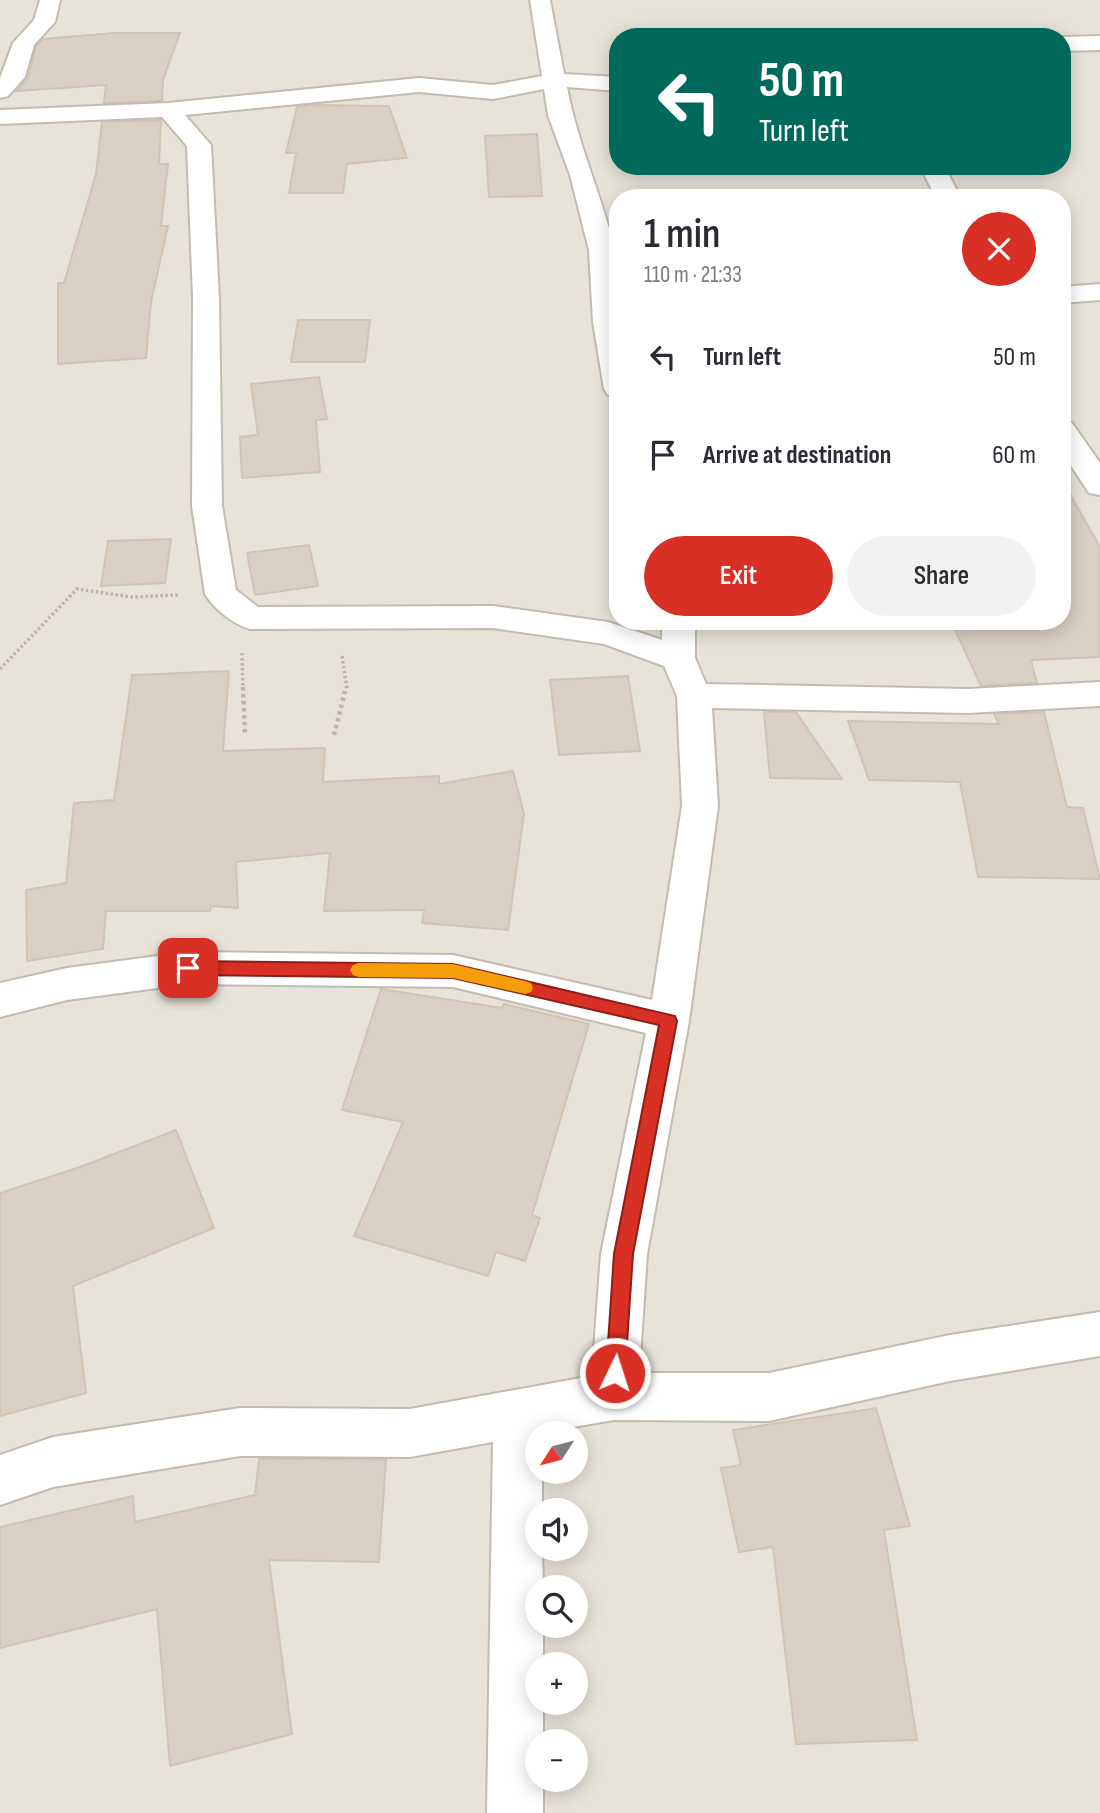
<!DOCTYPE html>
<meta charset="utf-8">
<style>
:root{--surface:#fff;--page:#f2f2f3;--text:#2b2b33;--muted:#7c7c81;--accent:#d93025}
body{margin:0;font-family:"Sofia Sans Condensed",sans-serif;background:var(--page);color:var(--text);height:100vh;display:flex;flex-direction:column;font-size:26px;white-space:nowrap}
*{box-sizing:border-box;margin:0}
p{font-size:23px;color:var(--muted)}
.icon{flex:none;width:38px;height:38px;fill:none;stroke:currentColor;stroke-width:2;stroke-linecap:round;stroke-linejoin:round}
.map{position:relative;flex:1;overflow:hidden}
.sheet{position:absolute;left:609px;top:189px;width:462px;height:441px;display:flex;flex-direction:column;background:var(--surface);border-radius:28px;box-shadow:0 4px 18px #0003}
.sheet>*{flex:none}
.banner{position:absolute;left:609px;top:28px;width:462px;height:147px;border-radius:28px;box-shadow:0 4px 18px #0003;background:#00695c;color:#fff;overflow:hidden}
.needle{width:46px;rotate:234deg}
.controls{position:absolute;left:525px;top:1421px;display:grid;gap:14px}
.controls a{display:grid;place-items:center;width:63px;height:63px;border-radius:50%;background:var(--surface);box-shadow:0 4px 18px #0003;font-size:35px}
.pin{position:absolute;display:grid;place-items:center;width:60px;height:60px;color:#fff;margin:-30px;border-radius:14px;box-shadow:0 4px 10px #0006}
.me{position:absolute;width:77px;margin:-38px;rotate:4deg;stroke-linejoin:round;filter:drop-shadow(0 0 5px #0008)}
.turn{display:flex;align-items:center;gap:24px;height:147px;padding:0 35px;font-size:32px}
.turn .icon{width:91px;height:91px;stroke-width:2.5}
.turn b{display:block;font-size:49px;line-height:60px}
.round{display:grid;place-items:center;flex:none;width:74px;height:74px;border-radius:37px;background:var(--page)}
.head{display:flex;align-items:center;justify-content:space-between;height:119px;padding:0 35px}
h1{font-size:42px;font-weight:600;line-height:52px}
.primary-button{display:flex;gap:14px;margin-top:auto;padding:14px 35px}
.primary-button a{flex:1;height:80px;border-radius:42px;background:var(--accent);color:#fff;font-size:28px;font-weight:600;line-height:80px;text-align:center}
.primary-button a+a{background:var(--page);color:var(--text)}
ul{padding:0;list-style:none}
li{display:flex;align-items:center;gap:21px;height:98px;padding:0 35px}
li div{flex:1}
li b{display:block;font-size:26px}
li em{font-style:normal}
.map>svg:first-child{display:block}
.residential{fill:#e8e3d8;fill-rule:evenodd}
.building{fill:#d9cfc2;stroke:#d0c4b2;stroke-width:2}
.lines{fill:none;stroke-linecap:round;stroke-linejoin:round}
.minor-casing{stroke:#c3bbaf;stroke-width:4}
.path-far1{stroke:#c1b49e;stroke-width:3.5;stroke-dasharray:2.5 2.5;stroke-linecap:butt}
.path{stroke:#c1b49e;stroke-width:4.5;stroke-dasharray:3.5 3.5;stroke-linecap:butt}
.minor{fill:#fff;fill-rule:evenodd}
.route{fill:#d93025;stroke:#8d1f18;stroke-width:2}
.slow{fill:#f59e0b}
</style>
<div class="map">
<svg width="1100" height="1813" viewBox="0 0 1100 1813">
<rect width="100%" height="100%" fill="#f4f1e9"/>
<path class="residential" d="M 0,0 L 1100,0 L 1100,1813 L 0,1813 ZM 618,37 L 1062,37 L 1062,166 L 618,166 ZM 618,198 L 1062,198 L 1062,621 L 618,621 ZM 537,1433 L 576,1433 L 576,1472 L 537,1472 ZM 537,1510 L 576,1510 L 576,1549 L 537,1549 ZM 537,1587 L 576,1587 L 576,1626 L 537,1626 ZM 537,1664 L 576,1664 L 576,1703 L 537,1703 ZM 537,1741 L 576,1741 L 576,1780 L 537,1780 Z"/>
<g class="building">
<polygon points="115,33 180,33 163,80 162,101 104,103 106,85 16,91 28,78 36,46 43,39"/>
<polygon points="313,105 389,106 407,158 347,164 343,193 289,193 296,153 286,153 297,107"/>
<polygon points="161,120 159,164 168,164 161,226 168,226 151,302 146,358 58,364 58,283 64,283 96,174 102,122"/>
<polygon points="537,134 542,196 489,197 485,136"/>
<polygon points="298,320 370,320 365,362 291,362"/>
<polygon points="319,377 327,419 316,420 320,472 242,478 240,437 258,435 251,384"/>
<polygon points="1062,480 1100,547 1100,657 1031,660 1037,683 981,686 951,621 1062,621"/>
<polygon points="171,539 165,583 101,586 108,541"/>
<polygon points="309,545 318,586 255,595 247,553"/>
<polygon points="229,671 223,751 325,748 323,782 439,776 439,784 513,771 524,814 508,930 422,923 424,910 324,911 330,853 236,862 238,908 211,906 210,911 106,911 103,949 27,961 26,890 66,883 74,803 114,800 132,675"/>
<polygon points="628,676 640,751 559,755 550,680"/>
<polygon points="764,712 796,712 842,779 770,778"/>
<polygon points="1044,712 1067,807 1083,808 1100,879 978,877 960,782 869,780 848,721 999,724 994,714"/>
<polygon points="381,989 502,1008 504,1004 589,1024 532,1215 540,1218 525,1261 496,1252 488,1276 354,1236 403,1122 342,1110"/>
<polygon points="176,1130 214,1228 73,1286 86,1393 0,1416 0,1193 80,1167"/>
<polygon points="876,1408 910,1526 884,1530 917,1740 796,1744 773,1547 739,1552 721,1468 741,1465 733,1430"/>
<polygon points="259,1459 386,1459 379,1562 269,1560 292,1734 170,1766 157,1609 0,1648 0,1527 133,1496 135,1522 255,1495"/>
</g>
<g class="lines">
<g class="minor-casing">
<g id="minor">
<polygon points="40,0 60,0 55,22 34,45 25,77 8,96 0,98 0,78 13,43 34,20"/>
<path d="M 530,0 L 550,0 L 564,74 L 618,77 L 618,91 L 567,87 C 577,142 601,193 614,247 C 624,290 618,353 618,397 L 608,395 L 604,389 L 593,322 L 589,250 L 570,175 L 548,115 L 544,89 L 493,99 L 419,92 L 185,115 L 211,145 L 219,298 L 222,506 L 236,590 L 258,607 L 493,606 L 608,622 L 662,640 L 662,621 L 695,621 L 695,658 L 706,684 L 968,689 L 1100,682 L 1100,706 L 968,713 L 712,708 L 718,806 L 689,1021 L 647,1254 L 639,1373 L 769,1373 L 950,1335 L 1100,1312 L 1100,1356 L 950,1381 L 769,1421 L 614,1420 L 537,1433 L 537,1472 L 542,1472 L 542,1510 L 537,1510 L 537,1549 L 542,1549 L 543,1587 L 537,1587 L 537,1626 L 543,1626 L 543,1664 L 537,1664 L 537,1703 L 543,1703 L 543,1741 L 537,1741 L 537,1780 L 543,1780 L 543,1813 L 487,1813 L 493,1442 L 410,1457 L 240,1456 L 53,1487 L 0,1505 L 0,1455 L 53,1437 L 240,1408 L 410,1409 L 592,1376 L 601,1254 L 646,1033 L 453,987 L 188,984 L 67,1000 L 0,1017 L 0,983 L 67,968 L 188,952 L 453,955 L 652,1000 L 682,806 L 677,696 L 664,666 L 604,644 L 493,628 L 250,629 C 233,624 214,609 205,594 L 192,506 L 193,298 L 187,146 L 162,117 L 0,124 L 0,110 L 168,103 L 419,78 L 493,85 L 542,76 Z"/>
<polygon points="1100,36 1100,50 1062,51 1062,37"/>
<polygon points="920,166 944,166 961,198 936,198"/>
<polygon points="1100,284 1100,300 1062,303 1062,287"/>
<polygon points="1062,420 1072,423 1100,463 1100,495 1089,493 1062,452"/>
</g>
</g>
<g class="path-far1">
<polyline points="242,653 243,689"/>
<polyline points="342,656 347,689"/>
<polyline points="0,669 77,589 132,597 178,595"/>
</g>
<g class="path">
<polyline points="243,687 245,735"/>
<polyline points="334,735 346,687"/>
</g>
<use href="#minor" class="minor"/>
</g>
<polygon class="route" points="188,961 453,964 675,1016 677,1021 633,1254 625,1373 622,1379 615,1382 609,1379 606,1373 614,1254 659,1025 453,978 188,975 183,973 180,968 183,963"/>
<polygon class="slow" points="358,963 453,964 525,981 531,983 533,988 531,992 525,994 453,978 358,977 353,975 350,970 353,965"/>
</svg>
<div class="controls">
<a><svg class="needle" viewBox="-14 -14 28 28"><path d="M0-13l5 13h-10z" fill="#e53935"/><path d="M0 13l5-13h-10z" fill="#7c7c81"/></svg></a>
<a><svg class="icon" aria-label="sound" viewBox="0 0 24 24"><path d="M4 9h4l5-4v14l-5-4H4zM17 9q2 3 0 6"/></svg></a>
<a><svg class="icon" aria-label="search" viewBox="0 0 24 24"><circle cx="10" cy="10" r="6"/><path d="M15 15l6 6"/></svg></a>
<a>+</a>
<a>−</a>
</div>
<div class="pin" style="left:188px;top:968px;background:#d93025"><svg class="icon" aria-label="arrive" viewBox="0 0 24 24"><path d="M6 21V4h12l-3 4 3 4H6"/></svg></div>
<svg class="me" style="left:615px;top:1373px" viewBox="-20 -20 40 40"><circle r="17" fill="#d93025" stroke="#fff" stroke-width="3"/><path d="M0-11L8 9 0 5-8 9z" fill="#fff"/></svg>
<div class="banner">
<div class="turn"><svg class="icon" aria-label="left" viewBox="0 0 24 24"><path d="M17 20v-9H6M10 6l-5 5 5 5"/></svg><div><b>50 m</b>Turn left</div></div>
</div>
<section class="sheet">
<div class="head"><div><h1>1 min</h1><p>110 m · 21:33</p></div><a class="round" style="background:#d93025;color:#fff"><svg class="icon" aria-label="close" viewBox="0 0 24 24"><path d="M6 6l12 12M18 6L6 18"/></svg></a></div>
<ul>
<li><svg class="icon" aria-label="left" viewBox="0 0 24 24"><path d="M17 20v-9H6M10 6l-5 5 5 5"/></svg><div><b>Turn left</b></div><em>50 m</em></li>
<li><svg class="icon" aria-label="arrive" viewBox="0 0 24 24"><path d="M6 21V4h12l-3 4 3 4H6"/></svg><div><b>Arrive at destination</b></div><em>60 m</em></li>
</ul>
<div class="primary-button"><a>Exit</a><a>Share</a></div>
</section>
</div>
